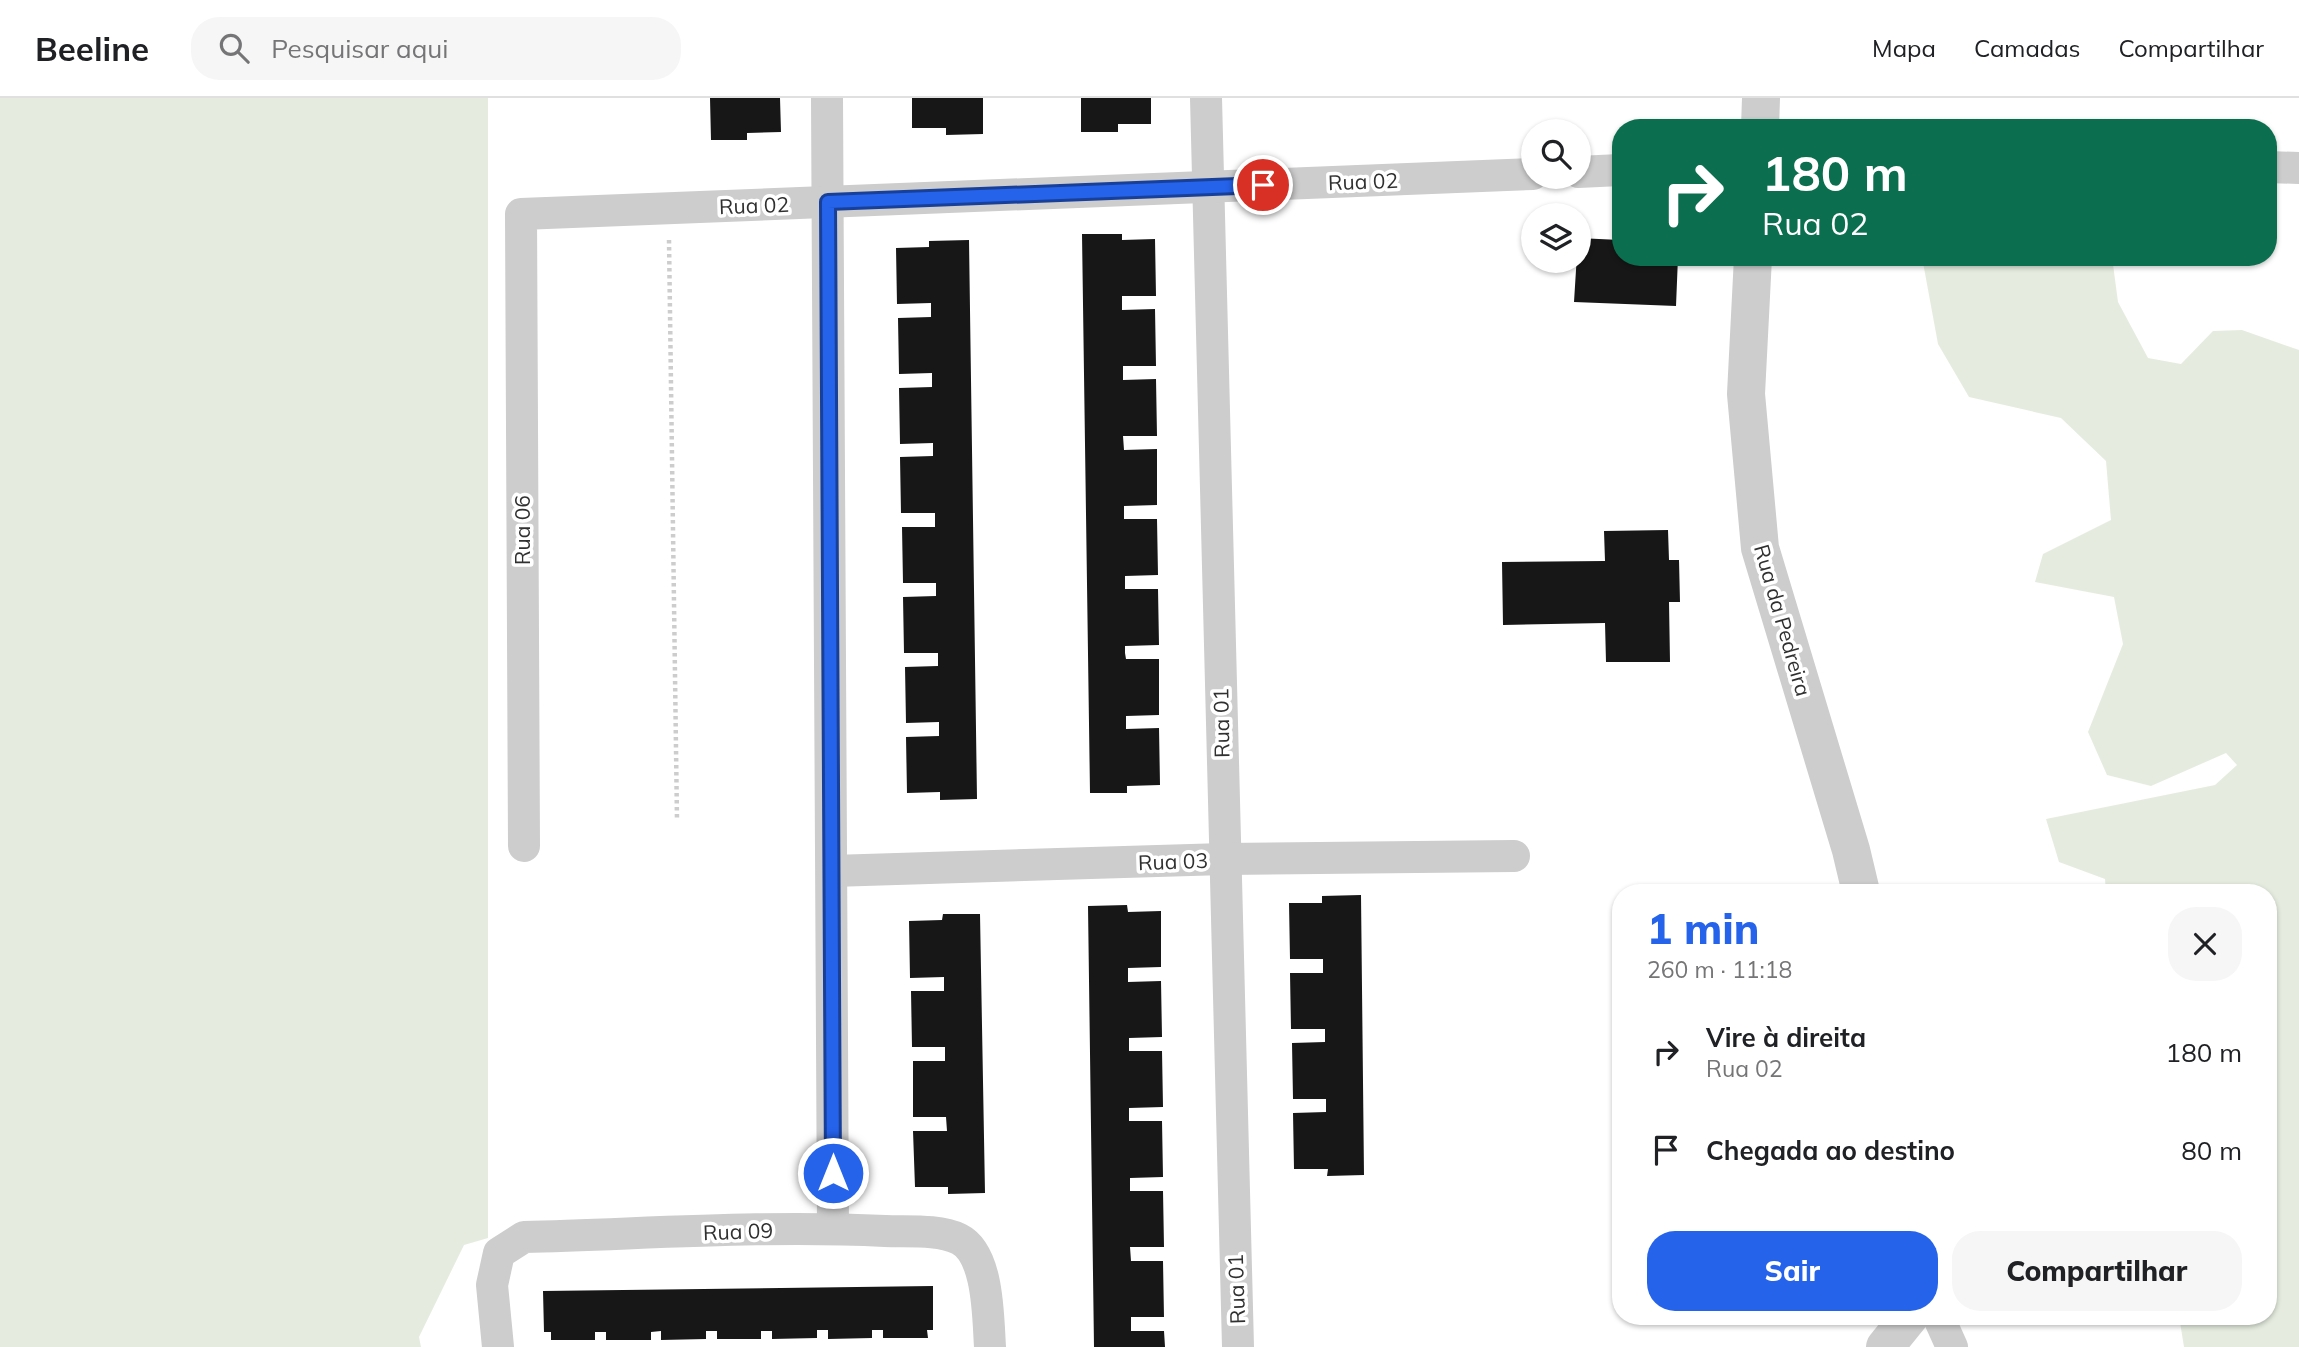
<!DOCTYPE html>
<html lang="pt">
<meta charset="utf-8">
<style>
:root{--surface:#fff;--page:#f6f6f6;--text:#202124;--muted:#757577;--line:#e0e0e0;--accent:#2563eb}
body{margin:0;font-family:Mulish,sans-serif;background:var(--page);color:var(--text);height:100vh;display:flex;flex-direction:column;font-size:26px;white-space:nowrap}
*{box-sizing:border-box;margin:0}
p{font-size:23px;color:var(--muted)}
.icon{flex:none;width:38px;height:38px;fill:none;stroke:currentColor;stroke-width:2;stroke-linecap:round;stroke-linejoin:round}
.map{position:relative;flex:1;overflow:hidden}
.sheet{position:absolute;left:1612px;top:786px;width:665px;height:441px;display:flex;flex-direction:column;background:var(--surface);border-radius:28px;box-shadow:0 2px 5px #0004}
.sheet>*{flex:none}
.hud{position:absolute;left:1612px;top:21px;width:665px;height:147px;border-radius:28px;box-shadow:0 2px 5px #0004;background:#0b6e4f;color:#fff;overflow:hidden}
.controls{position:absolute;left:1521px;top:21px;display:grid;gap:14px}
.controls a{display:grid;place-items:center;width:70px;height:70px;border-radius:50%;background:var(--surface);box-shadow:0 2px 5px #0004;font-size:35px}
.pin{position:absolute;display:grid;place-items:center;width:60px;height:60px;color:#fff;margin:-30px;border:4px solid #fff;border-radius:50%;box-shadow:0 2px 7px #0007}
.me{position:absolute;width:77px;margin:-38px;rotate:0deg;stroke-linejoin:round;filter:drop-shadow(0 0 5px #0008)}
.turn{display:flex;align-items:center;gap:24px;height:147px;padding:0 35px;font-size:32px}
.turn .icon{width:91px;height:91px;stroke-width:2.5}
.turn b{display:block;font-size:49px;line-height:60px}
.round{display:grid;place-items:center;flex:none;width:74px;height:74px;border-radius:28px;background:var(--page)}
.summary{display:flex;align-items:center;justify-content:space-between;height:119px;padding:0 35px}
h1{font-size:42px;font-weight:800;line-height:52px;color:var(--accent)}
.primary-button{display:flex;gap:14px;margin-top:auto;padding:14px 35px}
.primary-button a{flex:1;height:80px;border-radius:28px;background:var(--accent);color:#fff;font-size:28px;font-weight:800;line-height:80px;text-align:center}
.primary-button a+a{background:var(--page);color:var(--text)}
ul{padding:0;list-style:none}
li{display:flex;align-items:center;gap:21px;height:98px;padding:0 35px}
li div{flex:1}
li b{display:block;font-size:26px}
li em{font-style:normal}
header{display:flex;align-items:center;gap:42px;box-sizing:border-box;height:98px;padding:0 35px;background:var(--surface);border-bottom:2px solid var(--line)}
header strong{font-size:33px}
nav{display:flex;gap:38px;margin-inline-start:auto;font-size:24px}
.search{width:490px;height:63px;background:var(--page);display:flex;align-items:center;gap:18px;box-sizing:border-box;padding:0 24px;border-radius:28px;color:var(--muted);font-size:26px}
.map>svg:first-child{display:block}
.green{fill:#e5ecdf}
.building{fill:#171717}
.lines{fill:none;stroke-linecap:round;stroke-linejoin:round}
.path{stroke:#cdcdcd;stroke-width:4.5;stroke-dasharray:3.5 3.5;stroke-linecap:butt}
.minor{stroke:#cdcdcd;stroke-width:32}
.tertiary{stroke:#cdcdcd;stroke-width:38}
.route-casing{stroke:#184099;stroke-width:18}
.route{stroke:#2563eb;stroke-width:12}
.labels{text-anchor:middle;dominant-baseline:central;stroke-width:7;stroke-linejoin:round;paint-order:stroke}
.street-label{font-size:21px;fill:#303030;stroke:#fff}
</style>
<header>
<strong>Beeline</strong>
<div class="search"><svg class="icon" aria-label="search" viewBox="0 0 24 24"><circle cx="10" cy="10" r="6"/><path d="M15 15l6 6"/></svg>Pesquisar aqui</div>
<nav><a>Mapa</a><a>Camadas</a><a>Compartilhar</a></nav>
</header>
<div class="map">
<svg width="2299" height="1249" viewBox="0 0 2299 1249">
<rect width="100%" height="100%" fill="#fff"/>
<g class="green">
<polygon points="0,0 488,0 488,1140 464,1147 419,1239 421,1249 0,1249"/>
<polygon points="1922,159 2112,159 2118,204 2148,260 2181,266 2213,233 2242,232 2299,252 2299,1249 2184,1249 2179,1218 2268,1218 2268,794 2106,794 2105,781 2059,764 2046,721 2215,687 2237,667 2226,655 2151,688 2107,677 2088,634 2123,546 2114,499 2035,484 2043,456 2111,422 2106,363 2061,320 1969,299 1938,246"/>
</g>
<g class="building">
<polygon points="710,0 780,0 781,34 747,35 747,42 711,42"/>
<polygon points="912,0 983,0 983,36 946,37 946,30 912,30"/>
<polygon points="1081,0 1151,0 1151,26 1118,26 1118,34 1081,34"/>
<polygon points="1082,136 1122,136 1122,142 1155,141 1156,198 1122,198 1122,212 1155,211 1156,268 1123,268 1123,282 1156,281 1157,338 1123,338 1124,352 1157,351 1157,407 1124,408 1124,421 1157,421 1158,477 1125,478 1125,491 1158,491 1159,547 1125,548 1125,555 1126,561 1159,561 1159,617 1126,618 1126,631 1159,630 1160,687 1127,688 1127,695 1090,695"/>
<polygon points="1578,140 1620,142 1620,159 1678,159 1676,208 1574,204"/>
<polygon points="969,142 977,701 940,702 940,694 907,695 906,639 939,638 939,624 906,625 905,569 938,568 938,555 904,555 903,499 936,498 936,485 903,485 902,429 935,429 935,415 901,415 900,359 933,358 933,345 900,346 899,290 932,289 932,275 899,276 898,220 931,219 931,205 897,206 896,150 929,149 929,143"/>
<polygon points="1668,432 1669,462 1679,462 1680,504 1669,504 1670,564 1606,564 1605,525 1503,527 1502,464 1605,463 1604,433"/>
<polygon points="1361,797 1364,1077 1327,1078 1328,1071 1294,1071 1293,1015 1326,1014 1326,1001 1293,1001 1292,945 1325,944 1325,931 1291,931 1290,875 1323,875 1323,861 1290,861 1289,805 1322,805 1322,798"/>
<polygon points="1127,807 1128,814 1161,813 1161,869 1128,870 1128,884 1161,883 1162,939 1129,940 1129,953 1162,953 1163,1009 1129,1010 1129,1023 1162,1023 1163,1079 1130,1080 1130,1093 1163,1093 1164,1149 1130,1149 1131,1163 1163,1163 1164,1219 1131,1219 1131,1233 1164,1233 1165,1249 1094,1249 1088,808"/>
<polygon points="943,816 980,816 985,1095 948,1096 948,1089 915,1089 913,1033 947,1033 946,1019 913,1019 913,963 945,963 945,949 912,949 911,893 944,893 944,879 910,880 909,823 942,822"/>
<polygon points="933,1188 933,1232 927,1232 928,1240 883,1240 883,1232 872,1232 872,1240 828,1241 828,1232 817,1232 817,1240 772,1241 772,1233 761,1233 761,1241 717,1241 717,1233 706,1233 706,1241 661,1242 661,1233 651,1234 651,1242 606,1242 606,1234 595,1234 595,1242 551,1242 551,1234 544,1234 543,1193"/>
</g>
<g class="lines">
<polyline class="path" points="669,142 677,722"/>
<g class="minor">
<polyline points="827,0 833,1130"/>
<polyline points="1206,0 1238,1249"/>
<polyline points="2268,69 2299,70"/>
<polyline points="1578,74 1620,72"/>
<polyline points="524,748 521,116 1533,76"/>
<polyline points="832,773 1224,761 1514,758"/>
<polyline points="1938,1218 1952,1249"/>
<path d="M 498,1249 L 492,1187 L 499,1155 L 524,1139 C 644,1136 765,1127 885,1133 C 908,1134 938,1131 959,1141 C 989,1156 988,1220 990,1249"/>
</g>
<g class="tertiary">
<polyline points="1760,30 1761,0"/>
<polyline points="1753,159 1746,296 1760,450 1851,752 1861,794"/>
<polyline points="1885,1249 1910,1218"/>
</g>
</g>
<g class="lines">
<g class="route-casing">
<polyline id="route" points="833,1075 828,104 1263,87"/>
</g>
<use href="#route" class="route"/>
</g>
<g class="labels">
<g class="street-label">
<text transform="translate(1363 83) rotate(-2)">Rua 02</text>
<text transform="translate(754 107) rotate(-2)">Rua 02</text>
<text transform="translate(522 432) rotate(-90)">Rua 06</text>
<text transform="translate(1783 522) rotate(74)">Rua da Pedreira</text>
<text transform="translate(1221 625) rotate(-91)">Rua 01</text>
<text transform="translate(1173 763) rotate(-2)">Rua 03</text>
<text transform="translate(738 1133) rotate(-2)">Rua 09</text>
<text transform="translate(1236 1191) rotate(-92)">Rua 01</text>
</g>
</g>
</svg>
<div class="controls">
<a><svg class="icon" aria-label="search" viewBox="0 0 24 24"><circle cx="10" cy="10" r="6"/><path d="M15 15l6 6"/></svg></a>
<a><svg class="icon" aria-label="layers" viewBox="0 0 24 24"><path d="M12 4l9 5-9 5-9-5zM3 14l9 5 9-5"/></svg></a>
</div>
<div class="pin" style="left:1263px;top:87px;background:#d93025"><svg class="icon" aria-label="arrive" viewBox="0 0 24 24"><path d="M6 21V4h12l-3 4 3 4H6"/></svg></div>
<svg class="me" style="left:833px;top:1075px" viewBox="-20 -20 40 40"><circle r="17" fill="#2563eb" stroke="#fff" stroke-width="3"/><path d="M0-11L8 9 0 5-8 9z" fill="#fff"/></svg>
<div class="hud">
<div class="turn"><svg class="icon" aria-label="right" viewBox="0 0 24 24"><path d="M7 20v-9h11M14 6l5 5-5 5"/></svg><div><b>180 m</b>Rua 02</div></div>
</div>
<section class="sheet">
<div class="summary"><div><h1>1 min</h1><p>260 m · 11:18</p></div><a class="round"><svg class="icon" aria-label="close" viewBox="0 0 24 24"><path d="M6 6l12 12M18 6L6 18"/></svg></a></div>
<ul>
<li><svg class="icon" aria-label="right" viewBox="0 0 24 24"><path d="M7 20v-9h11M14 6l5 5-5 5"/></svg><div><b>Vire à direita</b><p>Rua 02</p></div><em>180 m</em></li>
<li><svg class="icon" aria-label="arrive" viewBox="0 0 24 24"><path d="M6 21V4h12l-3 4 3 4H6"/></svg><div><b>Chegada ao destino</b></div><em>80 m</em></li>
</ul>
<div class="primary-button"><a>Sair</a><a>Compartilhar</a></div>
</section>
</div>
